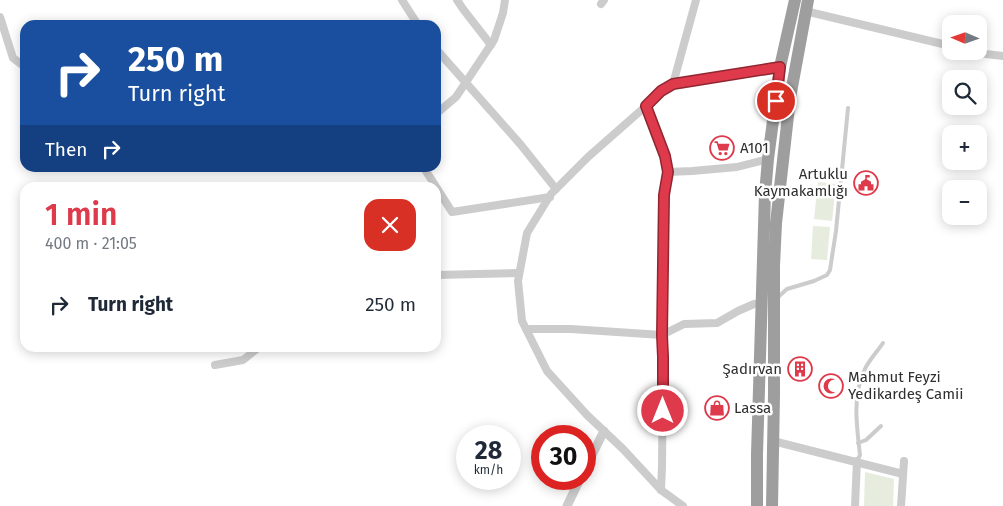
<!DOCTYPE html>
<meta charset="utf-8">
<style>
:root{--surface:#fff;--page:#f6f6f7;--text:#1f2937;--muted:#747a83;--accent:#de3a4b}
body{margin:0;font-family:"Fira Sans",sans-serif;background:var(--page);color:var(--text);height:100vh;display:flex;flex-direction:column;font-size:19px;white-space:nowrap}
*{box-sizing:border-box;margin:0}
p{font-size:16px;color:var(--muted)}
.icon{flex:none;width:28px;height:28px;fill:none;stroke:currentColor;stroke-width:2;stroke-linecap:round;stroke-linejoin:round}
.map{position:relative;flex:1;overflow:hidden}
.details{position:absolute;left:20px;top:182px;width:421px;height:170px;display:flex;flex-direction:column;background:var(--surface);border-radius:15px;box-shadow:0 2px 12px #0003}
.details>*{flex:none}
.banner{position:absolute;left:20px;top:20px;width:421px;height:152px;border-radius:15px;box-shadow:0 2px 12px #0003;background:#1a4fa0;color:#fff;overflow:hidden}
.needle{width:32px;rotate:272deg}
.tools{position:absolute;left:942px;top:15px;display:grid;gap:10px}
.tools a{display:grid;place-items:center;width:45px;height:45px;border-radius:10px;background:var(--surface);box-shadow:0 2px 12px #0003;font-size:25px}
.speed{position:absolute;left:456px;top:425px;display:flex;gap:10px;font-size:25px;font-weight:700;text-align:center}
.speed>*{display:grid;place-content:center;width:65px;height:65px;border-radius:50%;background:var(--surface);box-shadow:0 2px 12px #0003;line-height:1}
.speed small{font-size:12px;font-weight:400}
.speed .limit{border:8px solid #d22;background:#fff;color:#111}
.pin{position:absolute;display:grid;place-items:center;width:42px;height:42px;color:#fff;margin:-21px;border:2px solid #fff;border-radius:50%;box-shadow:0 1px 5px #0007}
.me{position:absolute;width:55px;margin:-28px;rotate:0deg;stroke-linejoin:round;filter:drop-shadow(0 0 4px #0008)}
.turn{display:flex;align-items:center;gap:18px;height:105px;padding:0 25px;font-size:22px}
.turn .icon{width:65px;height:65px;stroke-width:2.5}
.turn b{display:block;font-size:35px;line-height:42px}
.then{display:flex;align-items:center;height:48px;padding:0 25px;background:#0003;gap:10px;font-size:19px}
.round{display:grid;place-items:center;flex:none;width:52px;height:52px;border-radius:15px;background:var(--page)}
.summary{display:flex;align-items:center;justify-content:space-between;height:85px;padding:0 25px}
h1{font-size:30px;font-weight:600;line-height:38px;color:var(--accent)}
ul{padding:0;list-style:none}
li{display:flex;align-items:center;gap:15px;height:75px;padding:0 25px}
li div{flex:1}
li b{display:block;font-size:19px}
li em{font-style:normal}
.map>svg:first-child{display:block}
.green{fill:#e6ecde}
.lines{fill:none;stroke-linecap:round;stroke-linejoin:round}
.service{stroke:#ccc;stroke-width:4}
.minor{stroke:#ccc;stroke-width:8}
.tertiary{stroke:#ccc;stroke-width:9}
.trunk{stroke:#9e9e9e;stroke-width:12}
.route-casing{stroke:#902631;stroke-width:12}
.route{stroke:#de3a4b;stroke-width:9}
.labels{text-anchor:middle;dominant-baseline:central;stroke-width:5;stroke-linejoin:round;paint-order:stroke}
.poi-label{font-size:15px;fill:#2f2f2f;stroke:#fff;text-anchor:start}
</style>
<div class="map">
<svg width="1003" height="506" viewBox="0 0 1003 506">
<rect width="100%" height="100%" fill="#fff"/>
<g class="green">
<polygon points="818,182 836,184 832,221 814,219"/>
<polygon points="813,226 830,227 827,260 811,259"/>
<polygon points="865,472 894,479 893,506 864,506"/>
</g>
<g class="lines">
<g class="service">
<polyline points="777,298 787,289 814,281 827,275 830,270 836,231 848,108"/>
<polyline points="858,443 866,440 881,426"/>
<path d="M 857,461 L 860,455 C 857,428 852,397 864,371 C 868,361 877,352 883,343"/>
</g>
<g class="minor">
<polyline points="402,0 418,25"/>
<polyline points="457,0 463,9 491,45"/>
<polyline points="601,4 604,0"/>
<polyline points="805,11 951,46"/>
<polyline points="0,17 13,58 25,67"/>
<polyline points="436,49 521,145 556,189"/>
<polyline points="973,51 986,54 1003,56"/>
<polyline points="673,84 696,0"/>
<polyline points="646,106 665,156 668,172 664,195 662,335 663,357 662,466 661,490"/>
<polyline points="436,114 456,97 494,40 503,13 505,0"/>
<polyline points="424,168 452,212 550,197"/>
<polyline points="668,172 692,171 737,167 768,159"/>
<polyline points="436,275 519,273"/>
<polyline points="526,329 571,329 662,335 684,324 717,323 738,311 754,304 761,303"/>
<polyline points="215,365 243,360 258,348"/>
<polyline points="773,441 903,474"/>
<polyline points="683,506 661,490 623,449 587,415 547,371 522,321 518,281 527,233 551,194 588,157 646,106 661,91 673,84 780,67"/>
<polyline points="855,506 857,461"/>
<polyline points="901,506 904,461"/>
</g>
<g class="tertiary">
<polyline points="585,469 604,431"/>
<polyline points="567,506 580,479"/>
</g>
<g class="trunk">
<polyline points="757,506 757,454 765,194 768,159 780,67 795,0"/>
<polyline points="772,506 774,395 774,266 776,223 790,98 808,0"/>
</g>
</g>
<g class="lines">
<g class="route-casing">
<polyline id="route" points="663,411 663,357 662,335 664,195 668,172 665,156 646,106 661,91 673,84 780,67 776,101"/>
</g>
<use href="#route" class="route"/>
</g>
<defs>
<g id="supermarket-ring" transform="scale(1.25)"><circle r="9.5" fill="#fff" stroke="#de3a4b" stroke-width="1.5"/><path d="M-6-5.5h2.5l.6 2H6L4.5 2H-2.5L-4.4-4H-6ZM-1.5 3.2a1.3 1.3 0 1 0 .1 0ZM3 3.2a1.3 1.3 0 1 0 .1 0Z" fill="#de3a4b"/></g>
<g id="civic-ring" transform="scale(1.25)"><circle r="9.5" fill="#fff" stroke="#de3a4b" stroke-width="1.5"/><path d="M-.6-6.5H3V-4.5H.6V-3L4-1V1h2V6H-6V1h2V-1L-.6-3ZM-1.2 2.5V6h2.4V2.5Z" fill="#de3a4b"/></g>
<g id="building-ring" transform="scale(1.25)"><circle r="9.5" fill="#fff" stroke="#de3a4b" stroke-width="1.5"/><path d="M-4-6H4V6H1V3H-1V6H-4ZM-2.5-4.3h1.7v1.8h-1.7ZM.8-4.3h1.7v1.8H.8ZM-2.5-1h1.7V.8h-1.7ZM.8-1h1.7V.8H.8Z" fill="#de3a4b"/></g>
<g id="mosque-ring" transform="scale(1.25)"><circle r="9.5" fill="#fff" stroke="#de3a4b" stroke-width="1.5"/><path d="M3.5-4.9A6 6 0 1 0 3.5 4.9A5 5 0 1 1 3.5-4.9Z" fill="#de3a4b"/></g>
<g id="shop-ring" transform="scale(1.25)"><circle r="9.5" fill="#fff" stroke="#de3a4b" stroke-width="1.5"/><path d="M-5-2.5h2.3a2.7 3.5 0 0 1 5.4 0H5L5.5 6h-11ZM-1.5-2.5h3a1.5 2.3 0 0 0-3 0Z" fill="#de3a4b"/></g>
</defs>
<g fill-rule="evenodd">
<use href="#supermarket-ring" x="722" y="148"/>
<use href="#civic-ring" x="866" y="183"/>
<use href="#building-ring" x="800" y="369"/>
<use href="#mosque-ring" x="831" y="386"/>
<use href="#shop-ring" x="717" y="408"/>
</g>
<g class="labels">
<g class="poi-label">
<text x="740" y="148">A101</text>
<text x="848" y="174" text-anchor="end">Artuklu<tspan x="848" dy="17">Kaymakamlığı</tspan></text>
<text x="782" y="369" text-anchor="end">Şadırvan</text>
<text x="848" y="377">Mahmut Feyzi<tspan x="848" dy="17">Yedikardeş Camii</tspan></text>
<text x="734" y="408">Lassa</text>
</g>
</g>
</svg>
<div class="tools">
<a><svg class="needle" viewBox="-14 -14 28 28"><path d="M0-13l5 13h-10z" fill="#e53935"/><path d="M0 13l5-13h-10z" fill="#747a83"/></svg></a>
<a><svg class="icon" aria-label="search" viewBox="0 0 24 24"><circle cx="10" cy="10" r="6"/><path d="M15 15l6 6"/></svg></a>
<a>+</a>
<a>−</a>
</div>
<div class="speed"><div>28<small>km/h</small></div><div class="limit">30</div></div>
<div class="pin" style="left:776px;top:101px;background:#d93025"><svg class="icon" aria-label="arrive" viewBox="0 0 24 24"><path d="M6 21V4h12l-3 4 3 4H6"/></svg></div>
<svg class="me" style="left:663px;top:411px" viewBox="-20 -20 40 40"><circle r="17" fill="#de3a4b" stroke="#fff" stroke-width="3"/><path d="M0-11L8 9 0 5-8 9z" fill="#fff"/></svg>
<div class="banner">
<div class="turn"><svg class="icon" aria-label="right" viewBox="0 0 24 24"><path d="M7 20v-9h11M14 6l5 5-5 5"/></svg><div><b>250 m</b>Turn right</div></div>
<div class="then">Then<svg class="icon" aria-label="right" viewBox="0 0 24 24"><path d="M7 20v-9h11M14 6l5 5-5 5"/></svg></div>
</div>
<section class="details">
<div class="summary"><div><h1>1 min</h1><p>400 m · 21:05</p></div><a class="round" style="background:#d93025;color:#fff"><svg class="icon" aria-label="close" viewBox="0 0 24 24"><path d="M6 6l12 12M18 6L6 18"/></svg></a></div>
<ul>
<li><svg class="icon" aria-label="right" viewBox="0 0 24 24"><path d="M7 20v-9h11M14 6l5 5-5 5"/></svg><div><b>Turn right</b></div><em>250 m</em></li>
</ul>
</section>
</div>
